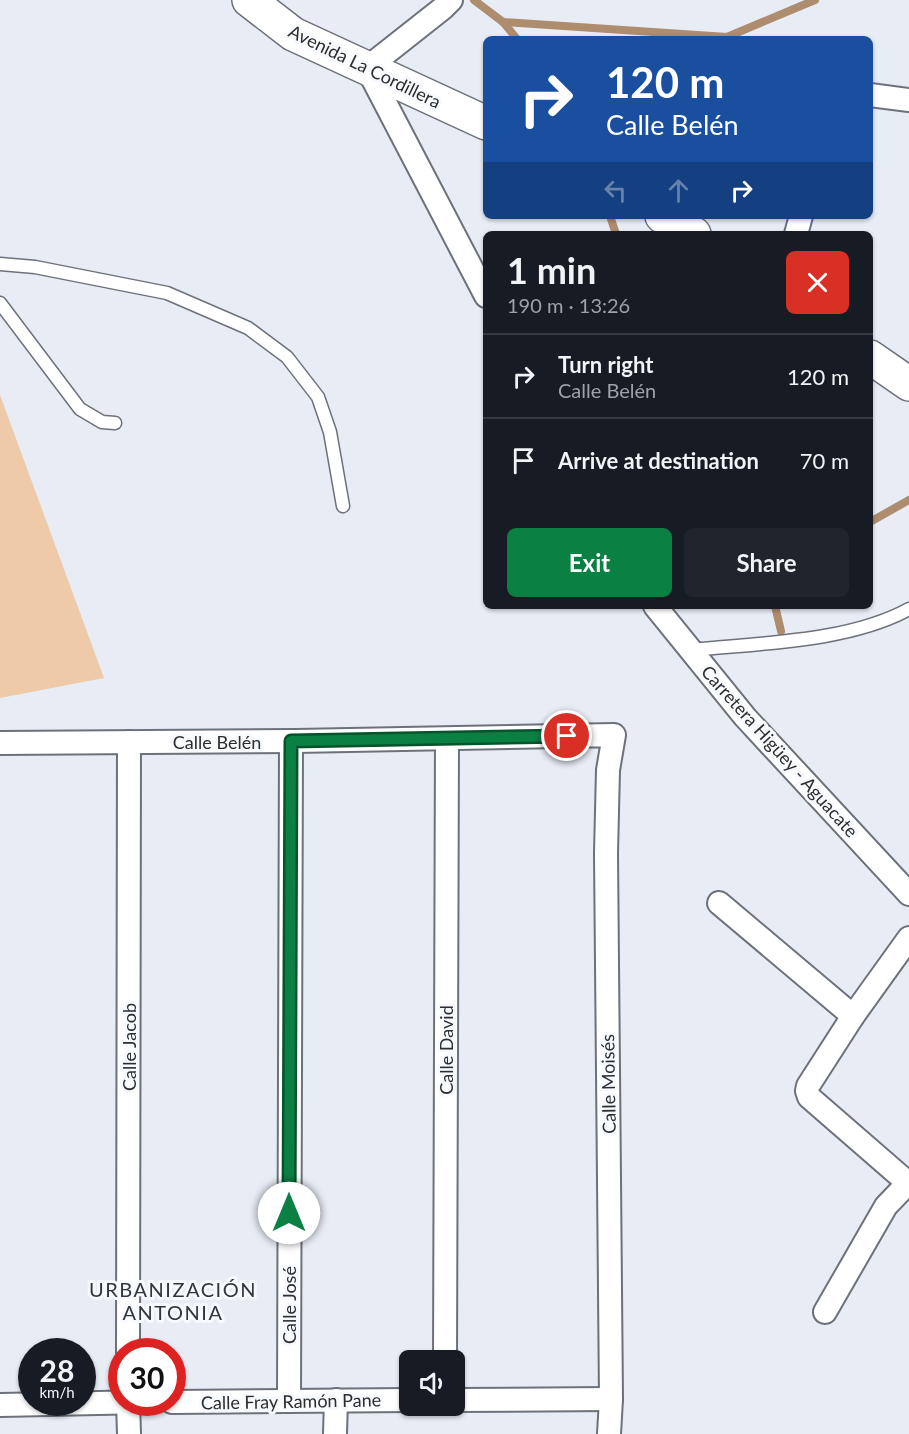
<!DOCTYPE html>
<meta charset="utf-8">
<style>
:root{--surface:#171b24;--page:#20242c;--text:#f1f3f6;--muted:#9ea1a6;--line:#363941;--accent:#0b8043}
body{margin:0;font-family:Lato,sans-serif;background:var(--page);color:var(--text);height:100vh;display:flex;flex-direction:column;font-size:22px;white-space:nowrap}
*{box-sizing:border-box;margin:0}
p{font-size:20px;color:var(--muted)}
.icon{flex:none;width:33px;height:33px;fill:none;stroke:currentColor;stroke-width:2;stroke-linecap:round;stroke-linejoin:round}
.map{position:relative;flex:1;overflow:hidden}
.drawer{position:absolute;left:483px;top:231px;width:390px;height:378px;display:flex;flex-direction:column;background:var(--surface);border-radius:9px;box-shadow:0 2px 4px #0004}
.drawer>*{flex:none}
.top-card{position:absolute;left:483px;top:36px;width:390px;height:183px;border-radius:9px;box-shadow:0 2px 4px #0004;background:#1a4fa0;color:#fff;overflow:hidden}
.buttons{position:absolute;left:399px;top:1350px;display:grid;gap:12px}
.buttons a{display:grid;place-items:center;width:66px;height:66px;border-radius:9px;background:var(--surface);box-shadow:0 2px 4px #0004;font-size:30px}
.speed{position:absolute;left:18px;top:1338px;display:flex;gap:12px;font-size:30px;font-weight:700;text-align:center}
.speed>*{display:grid;place-content:center;width:78px;height:78px;border-radius:50%;background:var(--surface);box-shadow:0 2px 4px #0004;line-height:1}
.speed small{font-size:15px;font-weight:400}
.speed .limit{border:9px solid #d22;background:#fff;color:#111}
.pin{position:absolute;display:grid;place-items:center;width:51px;height:51px;color:#fff;margin:-26px;border:3px solid #fff;border-radius:50%;box-shadow:0 2px 6px #0007}
.me{position:absolute;width:66px;margin:-33px;rotate:0deg;stroke-linejoin:round;filter:drop-shadow(0 0 4px #0008)}
.turn{display:flex;align-items:center;gap:21px;height:126px;padding:0 24px;font-size:27px}
.turn .icon{width:78px;height:78px;stroke-width:2.5}
.turn b{display:block;font-size:42px;line-height:51px}
.lanes{display:flex;align-items:center;height:57px;padding:0 24px;background:#0003;justify-content:center;gap:30px;direction:ltr}
.lanes .off{opacity:.35}
.round{display:grid;place-items:center;flex:none;width:63px;height:63px;border-radius:9px;background:var(--page)}
.head{display:flex;align-items:center;justify-content:space-between;height:102px;padding:0 24px}
h1{font-size:36px;font-weight:700;line-height:45px}
.cta{display:flex;gap:12px;margin-top:auto;padding:12px 24px}
.cta a{flex:1;height:69px;border-radius:9px;background:var(--accent);color:#fff;font-size:24px;font-weight:700;line-height:69px;text-align:center}
.cta a+a{background:var(--page);color:var(--text)}
ul{padding:0;list-style:none}
li{display:flex;align-items:center;gap:18px;height:84px;padding:0 24px;border-top:2px solid var(--line)}
li div{flex:1}
li b{display:block;font-size:22px}
li em{font-style:normal}
.map>svg:first-child{display:block}
.green{fill:#eecaa9}
.lines{fill:none;stroke-linecap:round;stroke-linejoin:round}
.stream{stroke:#ae8c6e;stroke-width:8}
.service-casing{stroke:#6d7179;stroke-width:15}
.minor-casing{stroke:#6d7179;stroke-width:26}
.secondary-casing{stroke:#6d7179;stroke-width:36}
.service{stroke:#fff;stroke-width:12}
.minor{stroke:#fff;stroke-width:22}
.secondary{stroke:#fff;stroke-width:33}
.route-casing{stroke:#07532c;stroke-width:15}
.route{stroke:#0b8043;stroke-width:10}
.labels{text-anchor:middle;dominant-baseline:central;stroke-width:6;stroke-linejoin:round;paint-order:stroke}
.street-label{font-size:18px;fill:#2c2d31;stroke:#f6f9fe}
.neighbourhood-label{font-size:20px;letter-spacing:1.5px;fill:#32363d;stroke:#f6f9fe}
</style>
<div class="map">
<svg width="909" height="1434" viewBox="0 0 909 1434">
<rect width="100%" height="100%" fill="#e7ecf5"/>
<polygon class="green" points="0,395 104,678 0,698"/>
<g class="lines">
<g class="stream">
<polyline points="474,0 503,22 517,39"/>
<polyline points="503,22 727,37 815,0"/>
<polyline points="610,216 616,234"/>
<polyline points="870,522 909,500"/>
<polyline points="775,606 781,631"/>
</g>
<g class="service-casing">
<g id="service">
<polyline points="0,264 35,267 167,293 248,328 287,357 318,397 330,432 343,506"/>
<polyline points="0,303 80,409 102,422 115,423"/>
<path d="M 692,650 C 760,643 849,642 909,609"/>
</g>
</g>
<g class="minor-casing">
<g id="minor">
<polyline points="451,0 443,8 367,68 486,296"/>
<polyline points="870,95 909,100"/>
<polyline points="796,234 801,216"/>
<polyline points="655,606 745,717 909,894"/>
<polyline points="0,743 296,741 614,735 608,770 606,853 611,1399 609,1434"/>
<polyline points="719,903 853,1016"/>
<polyline points="908,1183 809,1097 807,1091 808,1086 853,1016 909,938"/>
<polyline points="825,1312 886,1206 909,1182"/>
<polyline points="128,1352 129,742"/>
<polyline points="445,1360 447,739"/>
<polyline points="454,1400 611,1399"/>
<polyline points="289,1401 291,741"/>
<polyline points="128,1402 129,1434"/>
<polyline points="172,1402 410,1400"/>
<polyline points="0,1405 148,1402"/>
<polyline points="335,1434 336,1400"/>
</g>
</g>
<g class="secondary-casing">
<g id="secondary">
<polyline points="249,0 293,34 486,123"/>
<polyline points="662,216 694,234"/>
<polyline points="870,357 909,384"/>
</g>
</g>
<use href="#service" class="service"/>
<use href="#minor" class="minor"/>
<use href="#secondary" class="secondary"/>
</g>
<g class="lines">
<g class="route-casing">
<polyline id="route" points="289,1213 291,741 567,736"/>
</g>
<use href="#route" class="route"/>
</g>
<g class="labels">
<g class="street-label">
<text transform="translate(365 66) rotate(26)">Avenida La Cordillera</text>
<text x="217" y="742">Calle Belén</text>
<text transform="translate(780 751) rotate(48)">Carretera Higüey - Aguacate</text>
<text transform="translate(129 1047) rotate(-90)">Calle Jacob</text>
<text transform="translate(446 1050) rotate(-90)">Calle David</text>
<text transform="translate(608 1084) rotate(-91)">Calle Moisés</text>
<text transform="translate(289 1305) rotate(-90)">Calle José</text>
<text transform="translate(291 1401) rotate(-1)">Calle Fray Ramón Pane</text>
</g>
<g class="neighbourhood-label">
<text x="173" y="1289">URBANIZACIÓN<tspan x="173" dy="23">ANTONIA</tspan></text>
</g>
</g>
</svg>
<div class="buttons">
<a><svg class="icon" aria-label="sound" viewBox="0 0 24 24"><path d="M4 9h4l5-4v14l-5-4H4zM17 9q2 3 0 6"/></svg></a>
</div>
<div class="speed"><div>28<small>km/h</small></div><div class="limit">30</div></div>
<div class="pin" style="left:567px;top:736px;background:#d93025"><svg class="icon" aria-label="arrive" viewBox="0 0 24 24"><path d="M6 21V4h12l-3 4 3 4H6"/></svg></div>
<svg class="me" style="left:289px;top:1213px" viewBox="-20 -20 40 40"><circle r="19" fill="#fff"/><path d="M0-13L10 11 0 6-10 11z" fill="#0b8043"/></svg>
<div class="top-card">
<div class="turn"><svg class="icon" aria-label="right" viewBox="0 0 24 24"><path d="M7 20v-9h11M14 6l5 5-5 5"/></svg><div><b>120 m</b>Calle Belén</div></div>
<div class="lanes"><svg class="icon off" aria-label="left" viewBox="0 0 24 24"><path d="M17 20v-9H6M10 6l-5 5 5 5"/></svg><svg class="icon off" aria-label="ahead" viewBox="0 0 24 24"><path d="M12 20V5M6 11l6-6 6 6"/></svg><svg class="icon" aria-label="right" viewBox="0 0 24 24"><path d="M7 20v-9h11M14 6l5 5-5 5"/></svg></div>
</div>
<section class="drawer">
<div class="head"><div><h1>1 min</h1><p>190 m · 13:26</p></div><a class="round" style="background:#d93025;color:#fff"><svg class="icon" aria-label="close" viewBox="0 0 24 24"><path d="M6 6l12 12M18 6L6 18"/></svg></a></div>
<ul>
<li><svg class="icon" aria-label="right" viewBox="0 0 24 24"><path d="M7 20v-9h11M14 6l5 5-5 5"/></svg><div><b>Turn right</b><p>Calle Belén</p></div><em>120 m</em></li>
<li><svg class="icon" aria-label="arrive" viewBox="0 0 24 24"><path d="M6 21V4h12l-3 4 3 4H6"/></svg><div><b>Arrive at destination</b></div><em>70 m</em></li>
</ul>
<div class="cta"><a>Exit</a><a>Share</a></div>
</section>
</div>
